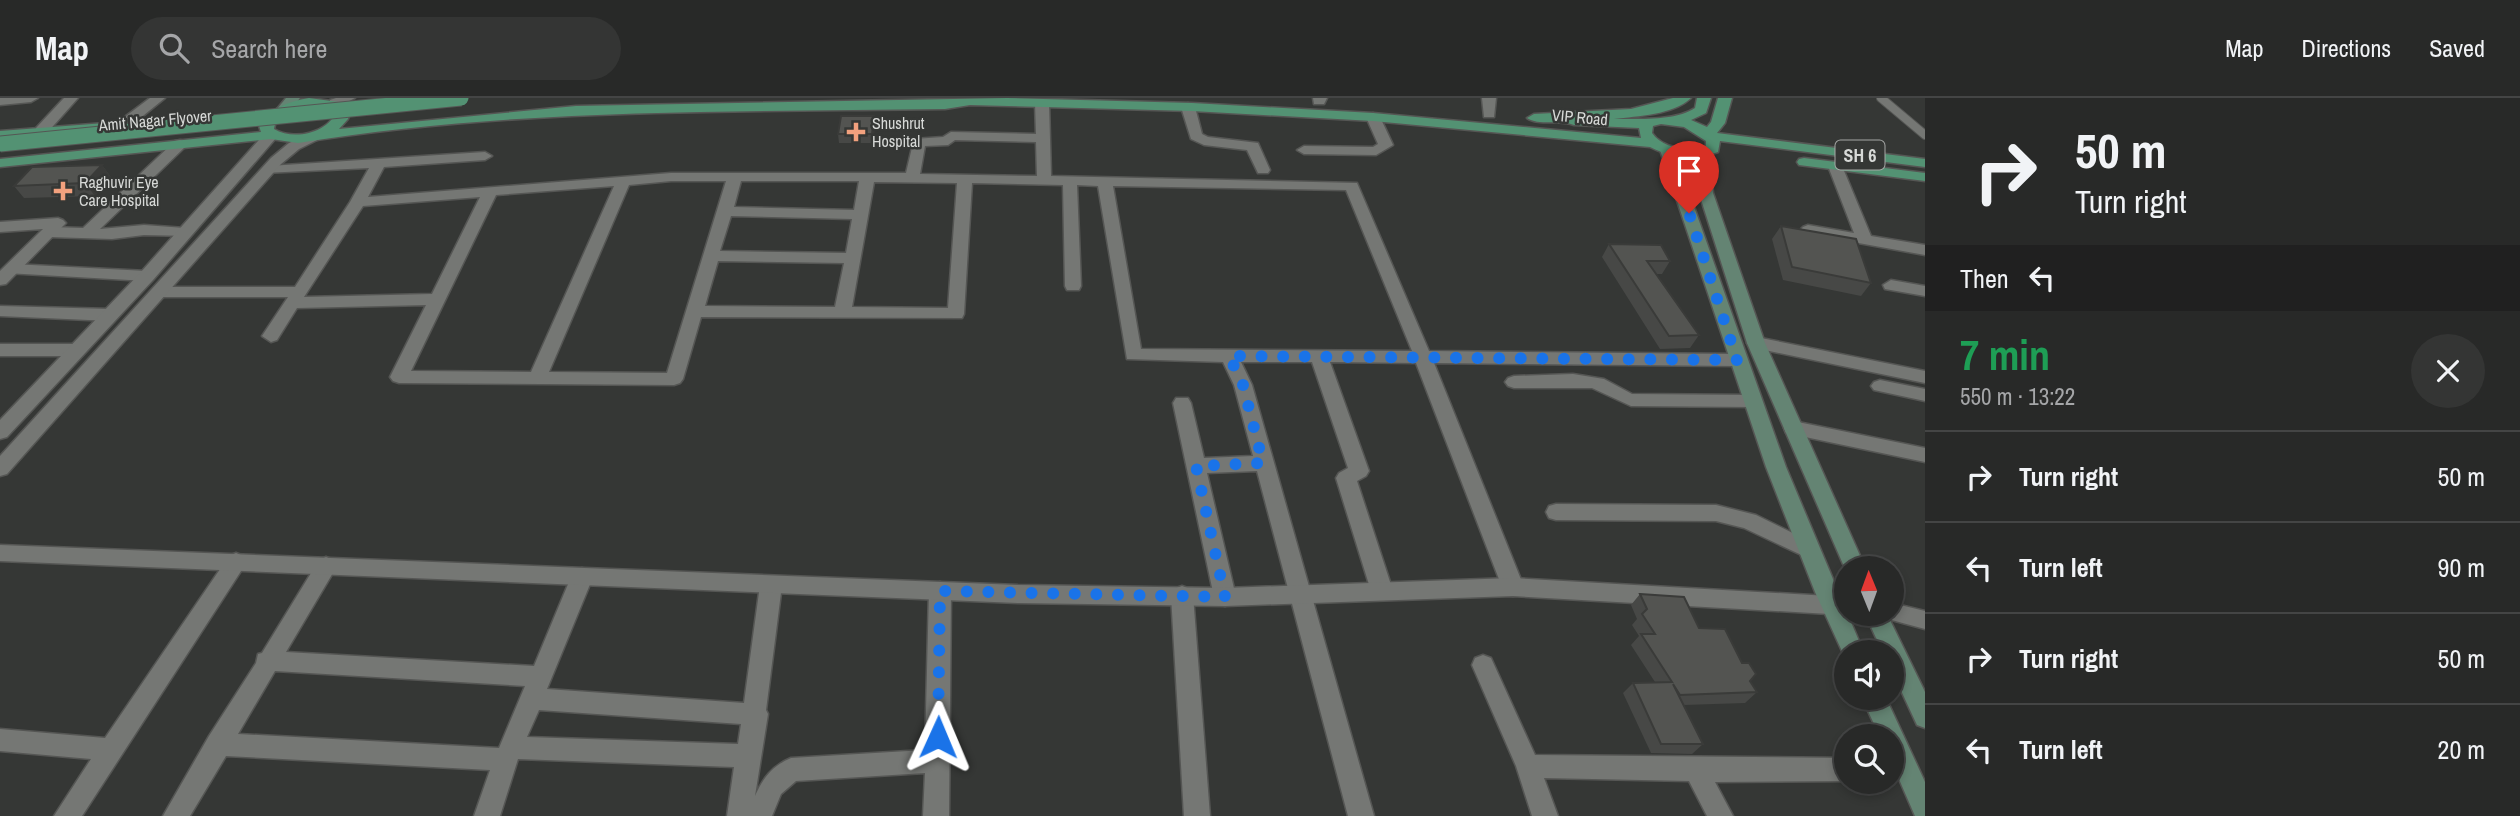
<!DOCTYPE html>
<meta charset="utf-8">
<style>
:root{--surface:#282928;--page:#343534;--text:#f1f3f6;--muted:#a5a6a8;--line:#444545}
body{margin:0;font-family:"Archivo Narrow",sans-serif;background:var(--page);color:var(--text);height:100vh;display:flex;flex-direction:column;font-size:26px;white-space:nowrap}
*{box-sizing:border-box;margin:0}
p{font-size:23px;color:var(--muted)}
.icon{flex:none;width:38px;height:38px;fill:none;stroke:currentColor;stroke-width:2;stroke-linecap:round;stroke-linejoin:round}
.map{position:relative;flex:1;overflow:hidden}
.panel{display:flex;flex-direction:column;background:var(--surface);width:595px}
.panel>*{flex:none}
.top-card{background:#282928;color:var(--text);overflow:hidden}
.needle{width:46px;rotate:359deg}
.fabs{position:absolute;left:1834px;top:458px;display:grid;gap:14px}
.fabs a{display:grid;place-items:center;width:70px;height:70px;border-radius:50%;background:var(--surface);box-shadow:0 4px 10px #0003,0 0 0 2px var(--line);font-size:35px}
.pin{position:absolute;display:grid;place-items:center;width:60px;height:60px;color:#fff;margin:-72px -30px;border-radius:50% 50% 50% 0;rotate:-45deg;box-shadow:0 0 7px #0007}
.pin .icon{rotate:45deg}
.me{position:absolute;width:77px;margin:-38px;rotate:1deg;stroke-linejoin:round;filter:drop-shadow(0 0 5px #0008)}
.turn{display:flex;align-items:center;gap:24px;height:147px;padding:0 35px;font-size:32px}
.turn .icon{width:91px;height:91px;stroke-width:2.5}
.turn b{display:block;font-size:49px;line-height:60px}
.then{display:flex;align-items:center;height:66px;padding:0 35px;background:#0003;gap:14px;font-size:26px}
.round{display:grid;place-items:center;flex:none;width:74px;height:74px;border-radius:37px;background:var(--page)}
.head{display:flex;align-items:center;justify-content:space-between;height:119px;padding:0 35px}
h1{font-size:42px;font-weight:800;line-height:52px;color:#1e9e55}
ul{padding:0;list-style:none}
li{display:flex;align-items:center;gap:21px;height:91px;padding:0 35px;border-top:2px solid var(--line)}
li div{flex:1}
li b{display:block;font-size:26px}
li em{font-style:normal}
header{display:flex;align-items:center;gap:42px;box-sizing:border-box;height:98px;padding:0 35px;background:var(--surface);border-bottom:2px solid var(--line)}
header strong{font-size:33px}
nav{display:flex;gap:38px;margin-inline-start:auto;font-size:24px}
.search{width:490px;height:63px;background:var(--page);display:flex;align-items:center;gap:18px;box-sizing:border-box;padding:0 24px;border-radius:38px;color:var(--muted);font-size:26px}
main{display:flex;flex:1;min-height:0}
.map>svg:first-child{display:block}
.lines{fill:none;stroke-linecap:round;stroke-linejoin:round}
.service-casing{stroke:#555654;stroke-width:10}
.minor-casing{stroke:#555654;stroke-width:3}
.tertiary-casing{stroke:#555654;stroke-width:3}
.secondary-casing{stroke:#555654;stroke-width:3}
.primary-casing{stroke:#555654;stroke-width:3}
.service{stroke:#757774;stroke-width:8}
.minor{fill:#757774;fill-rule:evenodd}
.tertiary{fill:#757774;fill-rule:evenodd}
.secondary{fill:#648473;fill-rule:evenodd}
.primary{fill:#539273;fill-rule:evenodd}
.primary-bridge-casing{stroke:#555654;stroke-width:17;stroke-linecap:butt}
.primary-bridge{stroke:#539273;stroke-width:15}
.wall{fill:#474846}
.shaded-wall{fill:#3a3b39}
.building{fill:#535451;stroke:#3a3b39;stroke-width:2}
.route{stroke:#1a73e8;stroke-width:12;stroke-dasharray:0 21.6}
.poi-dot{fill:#f2a17e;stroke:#353735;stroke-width:2.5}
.labels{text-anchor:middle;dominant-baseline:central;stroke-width:5;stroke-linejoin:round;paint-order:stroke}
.far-street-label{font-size:16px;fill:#d7d9d7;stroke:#353735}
.far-poi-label{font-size:16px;fill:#d7d9d7;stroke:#353735;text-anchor:start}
.shield{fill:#353735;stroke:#a6a8a6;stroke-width:2}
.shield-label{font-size:18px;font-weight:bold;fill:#d7d9d7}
</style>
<header>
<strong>Map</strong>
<div class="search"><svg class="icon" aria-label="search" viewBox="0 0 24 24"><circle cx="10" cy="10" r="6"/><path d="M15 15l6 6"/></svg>Search here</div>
<nav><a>Map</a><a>Directions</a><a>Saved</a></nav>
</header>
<main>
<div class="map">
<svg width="1925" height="718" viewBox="0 0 1925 718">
<rect width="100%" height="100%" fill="#353735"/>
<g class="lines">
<g class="service-casing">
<polyline id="service" points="1881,0 1925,37"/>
</g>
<g class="minor-casing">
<g id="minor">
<polygon points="0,0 38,0 31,4 0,7"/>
<polygon points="64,0 78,0 46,36 36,36 36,30"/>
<polygon points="150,0 165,0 128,30 118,30 118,24"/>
<polygon points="336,0 355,0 340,8 330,8 330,2"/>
<polygon points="1313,0 1327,0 1324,6 1314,6"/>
<polygon points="1482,0 1496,0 1494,19 1484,19"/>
<path d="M 1042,1 L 1049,5 L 1051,78 L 1357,85 L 1429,253 L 1737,256 L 1746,262 L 1737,268 L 1434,265 L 1524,489 L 1521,495 L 1513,498 L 1505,495 L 1502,489 L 1416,265 L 1330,264 L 1369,373 L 1366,378 L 1357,383 L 1393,493 L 1390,499 L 1382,502 L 1374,499 L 1371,493 L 1336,380 L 1339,375 L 1348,370 L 1312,264 L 1241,264 L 1252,287 L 1374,718 L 1348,718 L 1257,373 L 1207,375 L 1236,499 L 1233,505 L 1225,508 L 1217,505 L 1214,499 L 1173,305 L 1176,300 L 1188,300 L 1191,305 L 1204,360 L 1253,358 L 1234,287 L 1223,264 L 1127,261 L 1098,88 L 1077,87 L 1081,188 L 1079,192 L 1067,192 L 1065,188 L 1063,87 L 972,85 L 964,216 L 962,220 L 701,219 L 683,281 L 680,285 L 674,287 L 399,285 L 393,283 L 390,279 L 426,207 L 297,210 L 277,242 L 271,244 L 262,238 L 288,199 L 160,199 L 152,194 L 160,189 L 295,189 L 350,104 L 369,70 L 264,75 L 262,72 L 264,69 L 269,68 L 485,54 L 492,58 L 485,62 L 384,69 L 368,99 L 671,75 L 906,75 L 914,41 L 943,39 L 951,34 L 1036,36 L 1035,5 ZM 955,42 L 1036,44 L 1037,78 L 920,76 L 925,48 L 948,47 ZM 671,83 L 726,83 L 667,275 L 549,274 L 629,87 ZM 741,83 L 859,83 L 854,112 L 734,109 ZM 874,84 L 957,85 L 948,210 L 852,209 ZM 614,88 L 531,274 L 411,273 L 496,97 ZM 1113,88 L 1346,92 L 1412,253 L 1141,251 ZM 480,99 L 432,196 L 304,199 L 363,108 ZM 731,118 L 852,121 L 846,155 L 720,153 ZM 718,163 L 844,165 L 835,209 L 705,208 Z"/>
<polygon points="1188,5 1195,9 1202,36 1208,39 1258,45 1270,72 1268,75 1258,75 1247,52 1204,47 1191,41 1181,9"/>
<polygon points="1373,15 1380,19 1393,47 1376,57 1304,56 1297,52 1304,48 1373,49 1378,46 1366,19"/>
<polygon points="180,42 185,43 185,49 100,131 144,127 185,130 190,132 193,135 190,138 144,137 112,141 50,139 42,134 50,129 83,130 175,43"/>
<polygon points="1835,64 1842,68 1871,138 1925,147 1925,157 1803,135 1800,132 1803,129 1808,127 1854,135 1828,68"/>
<polygon points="12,166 147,173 155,178 147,183 6,175 4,171"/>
<polygon points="1891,182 1925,188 1925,198 1885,191 1883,187"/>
<polygon points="0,208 111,211 119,217 111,223 0,218"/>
<polygon points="1756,239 1925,273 1925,285 1750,249 1747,245"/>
<polygon points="0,246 75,246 84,252 75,258 0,258"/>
<polygon points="1573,276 1604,281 1632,296 1753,297 1759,298 1762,303 1759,308 1753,309 1631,308 1592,290 1514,290 1508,288 1505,284 1508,280 1514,278"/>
<polygon points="1880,282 1925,291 1925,303 1874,292 1871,288 1874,284"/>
<polygon points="1793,323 1925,350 1925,364 1786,335 1784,330 1786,325"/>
<polygon points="1556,406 1716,407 1756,417 1817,447 1820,453 1817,459 1810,461 1744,430 1716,423 1556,422 1549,420 1546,414 1549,408"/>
<polygon points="236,455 243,458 246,464 243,470 82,718 54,718 91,661 0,653 0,631 105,640 229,458"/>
<path d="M 326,459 L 333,462 L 337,468 L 286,554 L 534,568 L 571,479 L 574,473 L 582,470 L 590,473 L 593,479 L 547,591 L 744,605 L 760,487 L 763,481 L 771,478 L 779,481 L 782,487 L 766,612 L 768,616 L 755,698 C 763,680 772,668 791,660 L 925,652 L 929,493 L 932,487 L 940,484 L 948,487 L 951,493 L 949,718 L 923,718 L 925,675 L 796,683 L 781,696 L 772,718 L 727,718 L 734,669 L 518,661 L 500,718 L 474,718 L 490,672 L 226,658 L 190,718 L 163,718 L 209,638 L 256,565 L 258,556 L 262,555 L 319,462 ZM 275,573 L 525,588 L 499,650 L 238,636 ZM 539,612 L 741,626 L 738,646 L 527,639 Z"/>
<polygon points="1182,488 1190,491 1193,497 1210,718 1184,718 1171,497 1174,491"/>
<polygon points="1483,557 1491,560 1535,657 1846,660 1846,683 1715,684 1733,718 1707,718 1689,683 1544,680 1558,718 1532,718 1516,668 1472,567 1475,560"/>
</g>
</g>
<g class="tertiary-casing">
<g id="tertiary">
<polygon points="271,33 276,34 276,40 153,182 7,339 0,341 0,322 141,174 266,34"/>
<polygon points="314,34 321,38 319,41 299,51 281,66 7,376 0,378 0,358 271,60 289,45"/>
<polygon points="58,120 63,122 66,125 63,128 6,186 0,187 0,173 43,131 0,134 0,124"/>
<polygon points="0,447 1018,487 1225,490 1513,480 1846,499 1846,516 1848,516 1846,517 1513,498 1225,508 1018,505 0,463"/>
<polygon points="1892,505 1925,513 1925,531 1884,520 1882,516 1892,516"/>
</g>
</g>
<g class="secondary-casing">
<g id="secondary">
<polygon points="286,0 300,0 289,14 279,14 277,11"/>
<polygon points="1667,48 1674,52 1786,369 1864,555 1846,555 1846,562 1815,494 1766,369 1660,52"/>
<polygon points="1702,51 1709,55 1713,95 1765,245 1866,471 1846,473 1747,245 1699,95 1695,55"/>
<polygon points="1865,516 1887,516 1925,594 1925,630 1917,627 1892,573 1892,555 1883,555"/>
<polygon points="1862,600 1886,600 1925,684 1925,718 1915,718 1892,665 1892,639 1880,639"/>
</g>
</g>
<g class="primary-casing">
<g id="primary">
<path d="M 309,0 L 346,5 L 351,12 L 348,21 L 339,31 L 576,8 L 1007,0 L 1192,5 L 1373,15 L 1641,40 L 1639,30 L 1574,27 C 1560,21 1538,28 1527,20 L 1534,16 L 1631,11 L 1673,0 L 1691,0 C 1673,17 1638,18 1614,21 C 1637,21 1676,23 1695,10 L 1697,0 L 1711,0 L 1706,15 L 1691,22 L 1707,29 L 1711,24 L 1718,0 L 1732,0 L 1725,25 L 1717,35 L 1925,61 L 1925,69 L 1720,43 L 1718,54 C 1696,62 1671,60 1650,49 L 1373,23 L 1192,13 L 970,7 L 945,11 C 729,14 512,10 298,45 L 271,41 L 0,69 L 0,61 L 261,34 L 259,28 C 271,10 287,4 309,0 ZM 316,7 L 337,12 C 329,35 294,43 274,31 C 276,14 301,9 316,7 ZM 1661,26 L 1684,29 L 1706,43 L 1706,49 C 1688,53 1663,51 1652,35 L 1653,28 Z"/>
<polygon points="118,24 123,25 123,31 0,41 0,33"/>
<polygon points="1804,60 1925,75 1925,83 1799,67 1797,64 1799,61"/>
</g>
</g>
<use href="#service" class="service"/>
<use href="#minor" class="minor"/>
<use href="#tertiary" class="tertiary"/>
<use href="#secondary" class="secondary"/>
<use href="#primary" class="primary"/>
<g class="primary-bridge-casing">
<polyline id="primary-bridge" points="0,46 461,0"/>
</g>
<use href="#primary-bridge" class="primary-bridge"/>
</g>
<g class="wall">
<polygon points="874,18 875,26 873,45 839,45 838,36"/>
<polygon points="102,67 111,79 95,98 24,100 14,88"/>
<polygon points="1781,128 1871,185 1861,198 1783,182 1772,141"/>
<polygon points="1609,146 1670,163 1662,176 1656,176 1699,237 1690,250 1660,251 1602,159"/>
<polygon points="1640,496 1699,530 1750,583 1757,594 1745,605 1684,607 1703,646 1692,656 1651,655 1623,595 1633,585 1655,584 1631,547 1639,538 1632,527 1637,521 1631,507"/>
</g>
<g class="shaded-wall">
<polygon points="874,18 875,26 873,45 872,36"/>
<polygon points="102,67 111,79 95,98 85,85"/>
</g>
<g class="building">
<polygon points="841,18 874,18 872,36 838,36"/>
<polygon points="102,67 85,85 14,88 32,69"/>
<polygon points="1781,128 1856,141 1871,185 1792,169"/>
<polygon points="1609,146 1661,147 1670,163 1647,163 1699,237 1669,238"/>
<polygon points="1640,496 1684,499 1699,530 1725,531 1742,565 1749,565 1756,576 1750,583 1757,594 1680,597 1673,586 1703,646 1661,646 1633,585 1672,584 1641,536 1655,536 1642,516 1647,511"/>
</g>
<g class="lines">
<polyline class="route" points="938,639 940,493 1225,499 1196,368 1263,365 1243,287 1229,258 1737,262 1689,115"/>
</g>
<g class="poi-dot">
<path d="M852.5 23.5h7v7h7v7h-7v7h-7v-7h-7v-7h7z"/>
<path d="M59.5 82.5h7v7h7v7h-7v7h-7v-7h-7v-7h7z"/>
</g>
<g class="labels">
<g class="far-street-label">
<text transform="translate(1580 19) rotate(5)">VIP Road</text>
<text transform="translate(155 22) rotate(-5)">Amit Nagar Flyover</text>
</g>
<g class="far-poi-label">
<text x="872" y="25">Shushrut<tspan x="872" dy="18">Hospital</tspan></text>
<text x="79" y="84">Raghuvir Eye<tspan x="79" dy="18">Care Hospital</tspan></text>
</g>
<rect class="shield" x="1835.5" y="42.5" width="49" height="29" rx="5"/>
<g class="shield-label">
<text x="1860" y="57">SH 6</text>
</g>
</g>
</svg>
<div class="fabs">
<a><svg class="needle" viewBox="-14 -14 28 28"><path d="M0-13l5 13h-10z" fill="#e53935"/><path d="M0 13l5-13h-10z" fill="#a5a6a8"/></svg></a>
<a><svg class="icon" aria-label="sound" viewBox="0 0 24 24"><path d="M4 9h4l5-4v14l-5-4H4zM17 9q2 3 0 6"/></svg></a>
<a><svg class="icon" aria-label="search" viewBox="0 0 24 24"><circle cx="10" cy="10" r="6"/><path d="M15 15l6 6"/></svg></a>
</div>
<div class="pin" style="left:1689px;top:115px;background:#d93025"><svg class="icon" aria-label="arrive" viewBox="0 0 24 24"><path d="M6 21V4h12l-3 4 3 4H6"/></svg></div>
<svg class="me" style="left:938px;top:639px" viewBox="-20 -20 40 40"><path d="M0-17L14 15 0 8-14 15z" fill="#1a73e8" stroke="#fff" stroke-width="4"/></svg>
</div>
<section class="panel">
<div class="top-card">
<div class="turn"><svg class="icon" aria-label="right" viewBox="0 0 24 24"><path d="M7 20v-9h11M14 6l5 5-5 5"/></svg><div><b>50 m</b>Turn right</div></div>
<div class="then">Then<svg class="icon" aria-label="left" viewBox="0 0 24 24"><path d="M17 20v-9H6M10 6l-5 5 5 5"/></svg></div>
</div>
<div class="head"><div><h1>7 min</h1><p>550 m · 13:22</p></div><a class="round"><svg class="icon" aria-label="close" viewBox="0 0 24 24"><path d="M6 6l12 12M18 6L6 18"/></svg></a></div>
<ul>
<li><svg class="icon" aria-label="right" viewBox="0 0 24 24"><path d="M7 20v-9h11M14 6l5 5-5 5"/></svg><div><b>Turn right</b></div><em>50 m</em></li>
<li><svg class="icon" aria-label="left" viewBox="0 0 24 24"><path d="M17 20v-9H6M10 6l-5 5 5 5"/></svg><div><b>Turn left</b></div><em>90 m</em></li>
<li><svg class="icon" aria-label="right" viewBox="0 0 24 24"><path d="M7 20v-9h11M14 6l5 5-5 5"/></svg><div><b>Turn right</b></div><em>50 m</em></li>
<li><svg class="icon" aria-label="left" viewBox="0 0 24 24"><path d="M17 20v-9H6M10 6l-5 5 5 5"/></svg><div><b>Turn left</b></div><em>20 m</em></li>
</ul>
</section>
</main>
